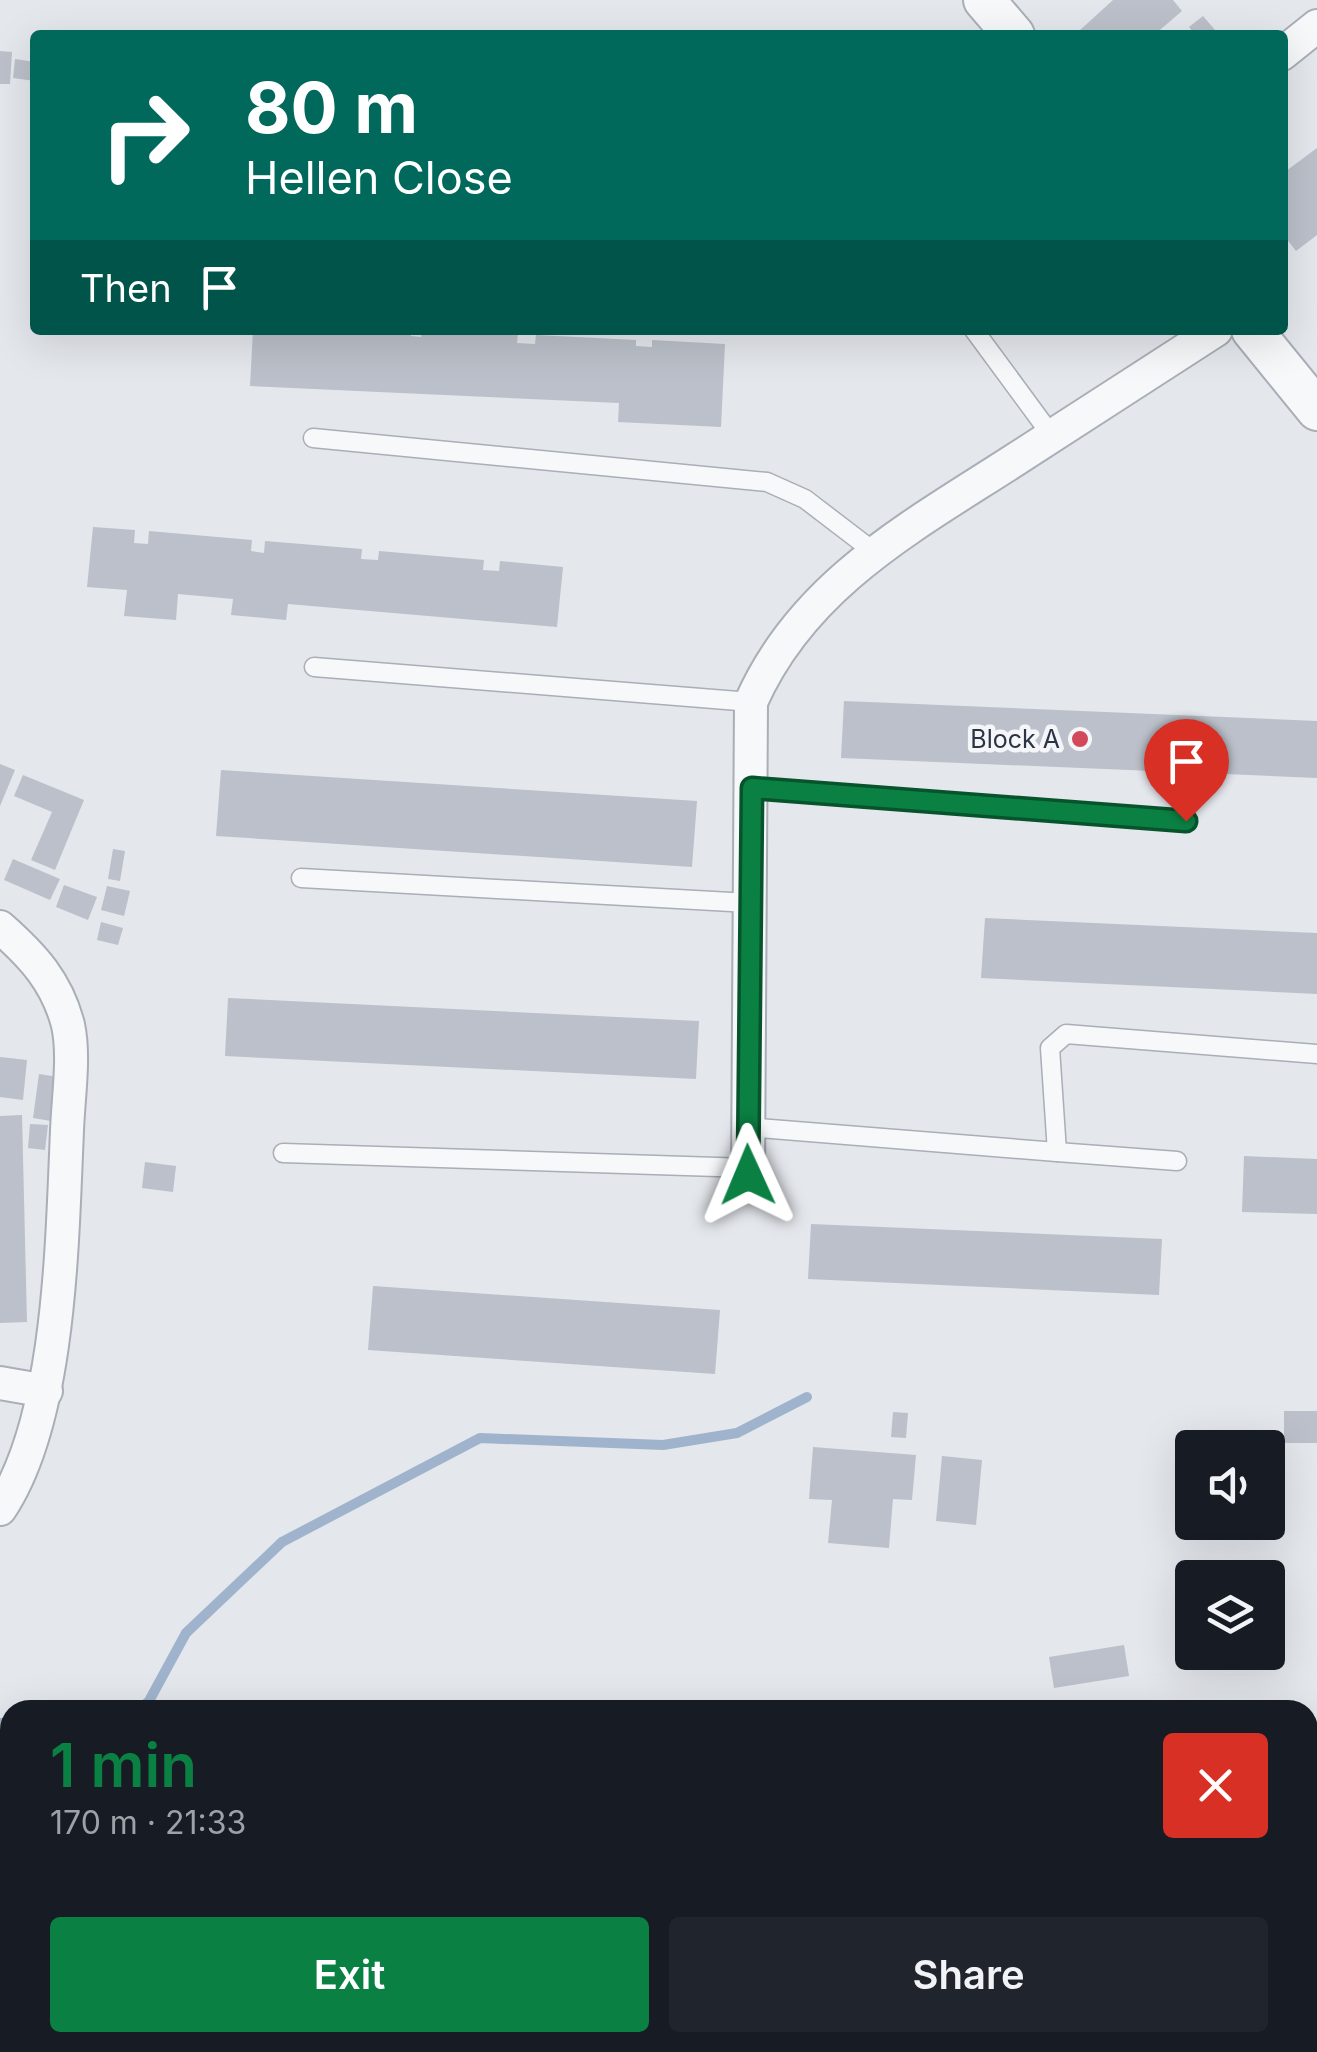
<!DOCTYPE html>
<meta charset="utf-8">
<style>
:root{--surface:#171b24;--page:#20242c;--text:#f1f3f6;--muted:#9ea1a6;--accent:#0b8043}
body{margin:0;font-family:Inter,sans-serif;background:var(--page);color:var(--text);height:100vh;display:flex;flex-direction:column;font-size:38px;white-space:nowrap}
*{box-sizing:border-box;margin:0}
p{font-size:32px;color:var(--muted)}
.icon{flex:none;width:55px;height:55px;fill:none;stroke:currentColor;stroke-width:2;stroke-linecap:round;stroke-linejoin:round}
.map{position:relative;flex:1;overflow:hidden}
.details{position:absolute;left:0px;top:1700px;width:1318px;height:352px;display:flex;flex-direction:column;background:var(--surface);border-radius:30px 30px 0 0;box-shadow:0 10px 40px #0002}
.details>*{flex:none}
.guide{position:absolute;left:30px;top:30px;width:1258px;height:305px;border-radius:10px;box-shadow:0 10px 40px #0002;background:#00695c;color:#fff;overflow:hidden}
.controls{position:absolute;left:1175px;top:1430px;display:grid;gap:20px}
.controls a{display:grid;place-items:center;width:110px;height:110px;border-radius:10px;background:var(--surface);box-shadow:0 10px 40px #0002;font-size:50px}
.pin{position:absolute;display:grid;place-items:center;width:85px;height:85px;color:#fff;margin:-102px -42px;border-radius:50% 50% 50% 0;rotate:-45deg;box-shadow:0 0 10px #0007}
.pin .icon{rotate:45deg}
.me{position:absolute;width:110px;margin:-55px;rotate:359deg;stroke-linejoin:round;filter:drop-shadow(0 0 8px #0008)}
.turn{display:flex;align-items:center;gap:35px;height:210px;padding:0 50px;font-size:45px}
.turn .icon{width:130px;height:130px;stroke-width:2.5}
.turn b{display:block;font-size:70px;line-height:85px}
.then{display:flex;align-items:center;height:95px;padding:0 50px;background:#0003;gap:20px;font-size:38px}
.round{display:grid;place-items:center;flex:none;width:105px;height:105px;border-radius:10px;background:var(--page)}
.headline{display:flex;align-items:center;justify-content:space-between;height:170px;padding:0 50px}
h1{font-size:60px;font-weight:600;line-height:75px;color:var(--accent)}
.action{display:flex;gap:20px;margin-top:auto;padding:20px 50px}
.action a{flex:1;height:115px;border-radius:10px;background:var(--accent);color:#fff;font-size:40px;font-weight:600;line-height:115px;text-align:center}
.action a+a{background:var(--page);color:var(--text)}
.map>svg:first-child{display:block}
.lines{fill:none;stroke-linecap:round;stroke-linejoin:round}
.stream{stroke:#9fb4cc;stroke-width:10}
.building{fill:#bbc0ca}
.service-casing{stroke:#a9aeb7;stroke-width:21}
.minor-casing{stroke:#a9aeb7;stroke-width:36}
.tertiary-casing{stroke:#a9aeb7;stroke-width:44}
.service{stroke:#f7f8fa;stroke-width:18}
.minor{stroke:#f7f8fa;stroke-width:32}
.tertiary{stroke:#f7f8fa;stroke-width:40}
.route-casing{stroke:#07532c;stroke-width:25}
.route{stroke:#0b8043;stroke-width:18}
.poi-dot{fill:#d1495b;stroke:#f4f6f9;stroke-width:4}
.labels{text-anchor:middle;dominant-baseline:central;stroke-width:9;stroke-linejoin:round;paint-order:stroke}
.poi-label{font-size:25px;fill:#2b3445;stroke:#f4f6f9;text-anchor:end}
</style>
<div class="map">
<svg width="1317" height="2052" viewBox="0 0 1317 2052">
<rect width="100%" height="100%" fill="#e4e7ec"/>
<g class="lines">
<g class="stream">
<polyline points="139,1710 149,1701 186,1633 282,1542 480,1438 663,1445 737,1433 807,1397"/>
<polyline points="0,1723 10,1723"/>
</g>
</g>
<g class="building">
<polygon points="1113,0 1173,0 1182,11 1154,35 1083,35 1079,31"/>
<polygon points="1203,16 1215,30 1208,35 1195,35 1189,27"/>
<polygon points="0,51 12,52 10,84 0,84"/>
<polygon points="15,59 35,62 35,81 13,78"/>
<polygon points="1317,148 1317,235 1296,251 1282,233 1282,174"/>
<polygon points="253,330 411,330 411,336 421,337 422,330 435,330 518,334 517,343 535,344 536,335 636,340 636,346 652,347 652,340 725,344 721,427 618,422 619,403 250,386"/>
<polygon points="93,527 135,530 134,543 148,544 149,531 252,540 251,551 264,553 265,541 362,549 361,559 378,560 379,551 484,560 483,570 499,571 500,561 563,567 557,627 288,604 286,620 231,615 233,599 178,594 176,620 124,616 127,590 87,587"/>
<polygon points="844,701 1317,721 1317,778 841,758"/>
<polygon points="0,764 15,770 0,806"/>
<polygon points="221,770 697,801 692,867 216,836"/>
<polygon points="23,775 84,800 55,870 31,860 52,812 14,796"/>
<polygon points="113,849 125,851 120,881 108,879"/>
<polygon points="13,859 60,879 50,900 4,880"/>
<polygon points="64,885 97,897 88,920 56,907"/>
<polygon points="107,886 130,891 124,916 101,910"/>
<polygon points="985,918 1317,933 1317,994 981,978"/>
<polygon points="101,922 123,928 118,945 97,940"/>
<polygon points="228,998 699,1021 696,1079 225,1056"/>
<polygon points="0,1057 27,1060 23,1100 0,1097"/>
<polygon points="39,1074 58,1077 51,1121 33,1118"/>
<polygon points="22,1115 27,1322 0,1323 0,1116"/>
<polygon points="30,1124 48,1125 45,1150 28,1148"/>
<polygon points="1244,1156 1317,1159 1317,1214 1242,1212"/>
<polygon points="145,1162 176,1166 173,1192 142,1188"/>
<polygon points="811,1224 1162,1239 1159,1295 808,1279"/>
<polygon points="373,1286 720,1310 715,1374 368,1350"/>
<rect x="1284" y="1411" width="33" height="32"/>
<polygon points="893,1412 908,1413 906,1438 891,1437"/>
<polygon points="813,1447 916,1455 912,1500 893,1499 889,1548 828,1543 832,1500 809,1499"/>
<polygon points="942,1456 982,1460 976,1525 936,1521"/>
<polygon points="1124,1645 1129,1676 1054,1688 1049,1657"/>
<polygon points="1317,1934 1317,1969 1308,1974 1308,1938"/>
<polygon points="9,1996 10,2042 148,2042 153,2052 0,2052 0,2002"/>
<polygon points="812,2042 894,2042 874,2052 803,2052 801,2047"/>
</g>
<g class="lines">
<g class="service-casing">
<g id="service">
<polyline points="974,330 1052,436"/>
<polyline points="313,438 767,482 805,499 873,551"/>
<polyline points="314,667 751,702"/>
<polyline points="752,787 1186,821"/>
<polyline points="301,878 749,903"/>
<polyline points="747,1127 1057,1152 1050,1048 1066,1034 1317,1054"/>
<polyline points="1057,1152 1177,1161"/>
<polyline points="283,1153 748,1168"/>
</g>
</g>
<g class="minor-casing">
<g id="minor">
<polyline points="1282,54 1317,26"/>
<path d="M 0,927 C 33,956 57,982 68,1025 C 75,1057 68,1098 67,1131 C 62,1239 61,1418 0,1509"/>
<path d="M 748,1175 L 751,702 C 802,586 909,528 1010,463 C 1079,419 1147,374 1216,330"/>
<polyline points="0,1383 46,1391"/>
</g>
</g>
<g class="tertiary-casing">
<g id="tertiary">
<polyline points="984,0 1014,35"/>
<polyline points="1252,330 1317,410"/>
</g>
</g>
<use href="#service" class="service"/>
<use href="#minor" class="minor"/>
<use href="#tertiary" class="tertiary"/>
</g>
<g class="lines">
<g class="route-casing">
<polyline id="route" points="748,1175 752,788 1186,821"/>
</g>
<use href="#route" class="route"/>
</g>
<circle class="poi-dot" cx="1080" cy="739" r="10"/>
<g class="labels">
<g class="poi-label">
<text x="1060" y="739">Block A</text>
</g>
</g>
</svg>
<div class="controls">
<a><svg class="icon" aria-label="sound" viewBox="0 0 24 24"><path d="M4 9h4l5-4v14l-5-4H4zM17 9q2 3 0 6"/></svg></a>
<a><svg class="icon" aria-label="layers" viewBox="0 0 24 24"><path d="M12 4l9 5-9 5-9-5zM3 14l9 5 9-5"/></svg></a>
</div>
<div class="pin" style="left:1186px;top:821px;background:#d93025"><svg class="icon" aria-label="arrive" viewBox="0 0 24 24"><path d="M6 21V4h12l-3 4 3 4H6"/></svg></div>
<svg class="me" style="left:748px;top:1175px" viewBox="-20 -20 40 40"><path d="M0-17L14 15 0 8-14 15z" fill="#0b8043" stroke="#fff" stroke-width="4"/></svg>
<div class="guide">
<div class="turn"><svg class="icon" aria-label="right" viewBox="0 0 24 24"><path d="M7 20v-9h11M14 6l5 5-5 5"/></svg><div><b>80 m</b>Hellen Close</div></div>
<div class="then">Then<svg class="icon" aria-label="arrive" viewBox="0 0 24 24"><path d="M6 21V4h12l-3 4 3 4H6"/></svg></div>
</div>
<section class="details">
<div class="headline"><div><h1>1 min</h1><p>170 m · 21:33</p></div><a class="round" style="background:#d93025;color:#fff"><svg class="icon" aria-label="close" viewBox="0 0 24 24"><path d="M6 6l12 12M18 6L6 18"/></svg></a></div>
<div class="action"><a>Exit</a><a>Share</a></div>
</section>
</div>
